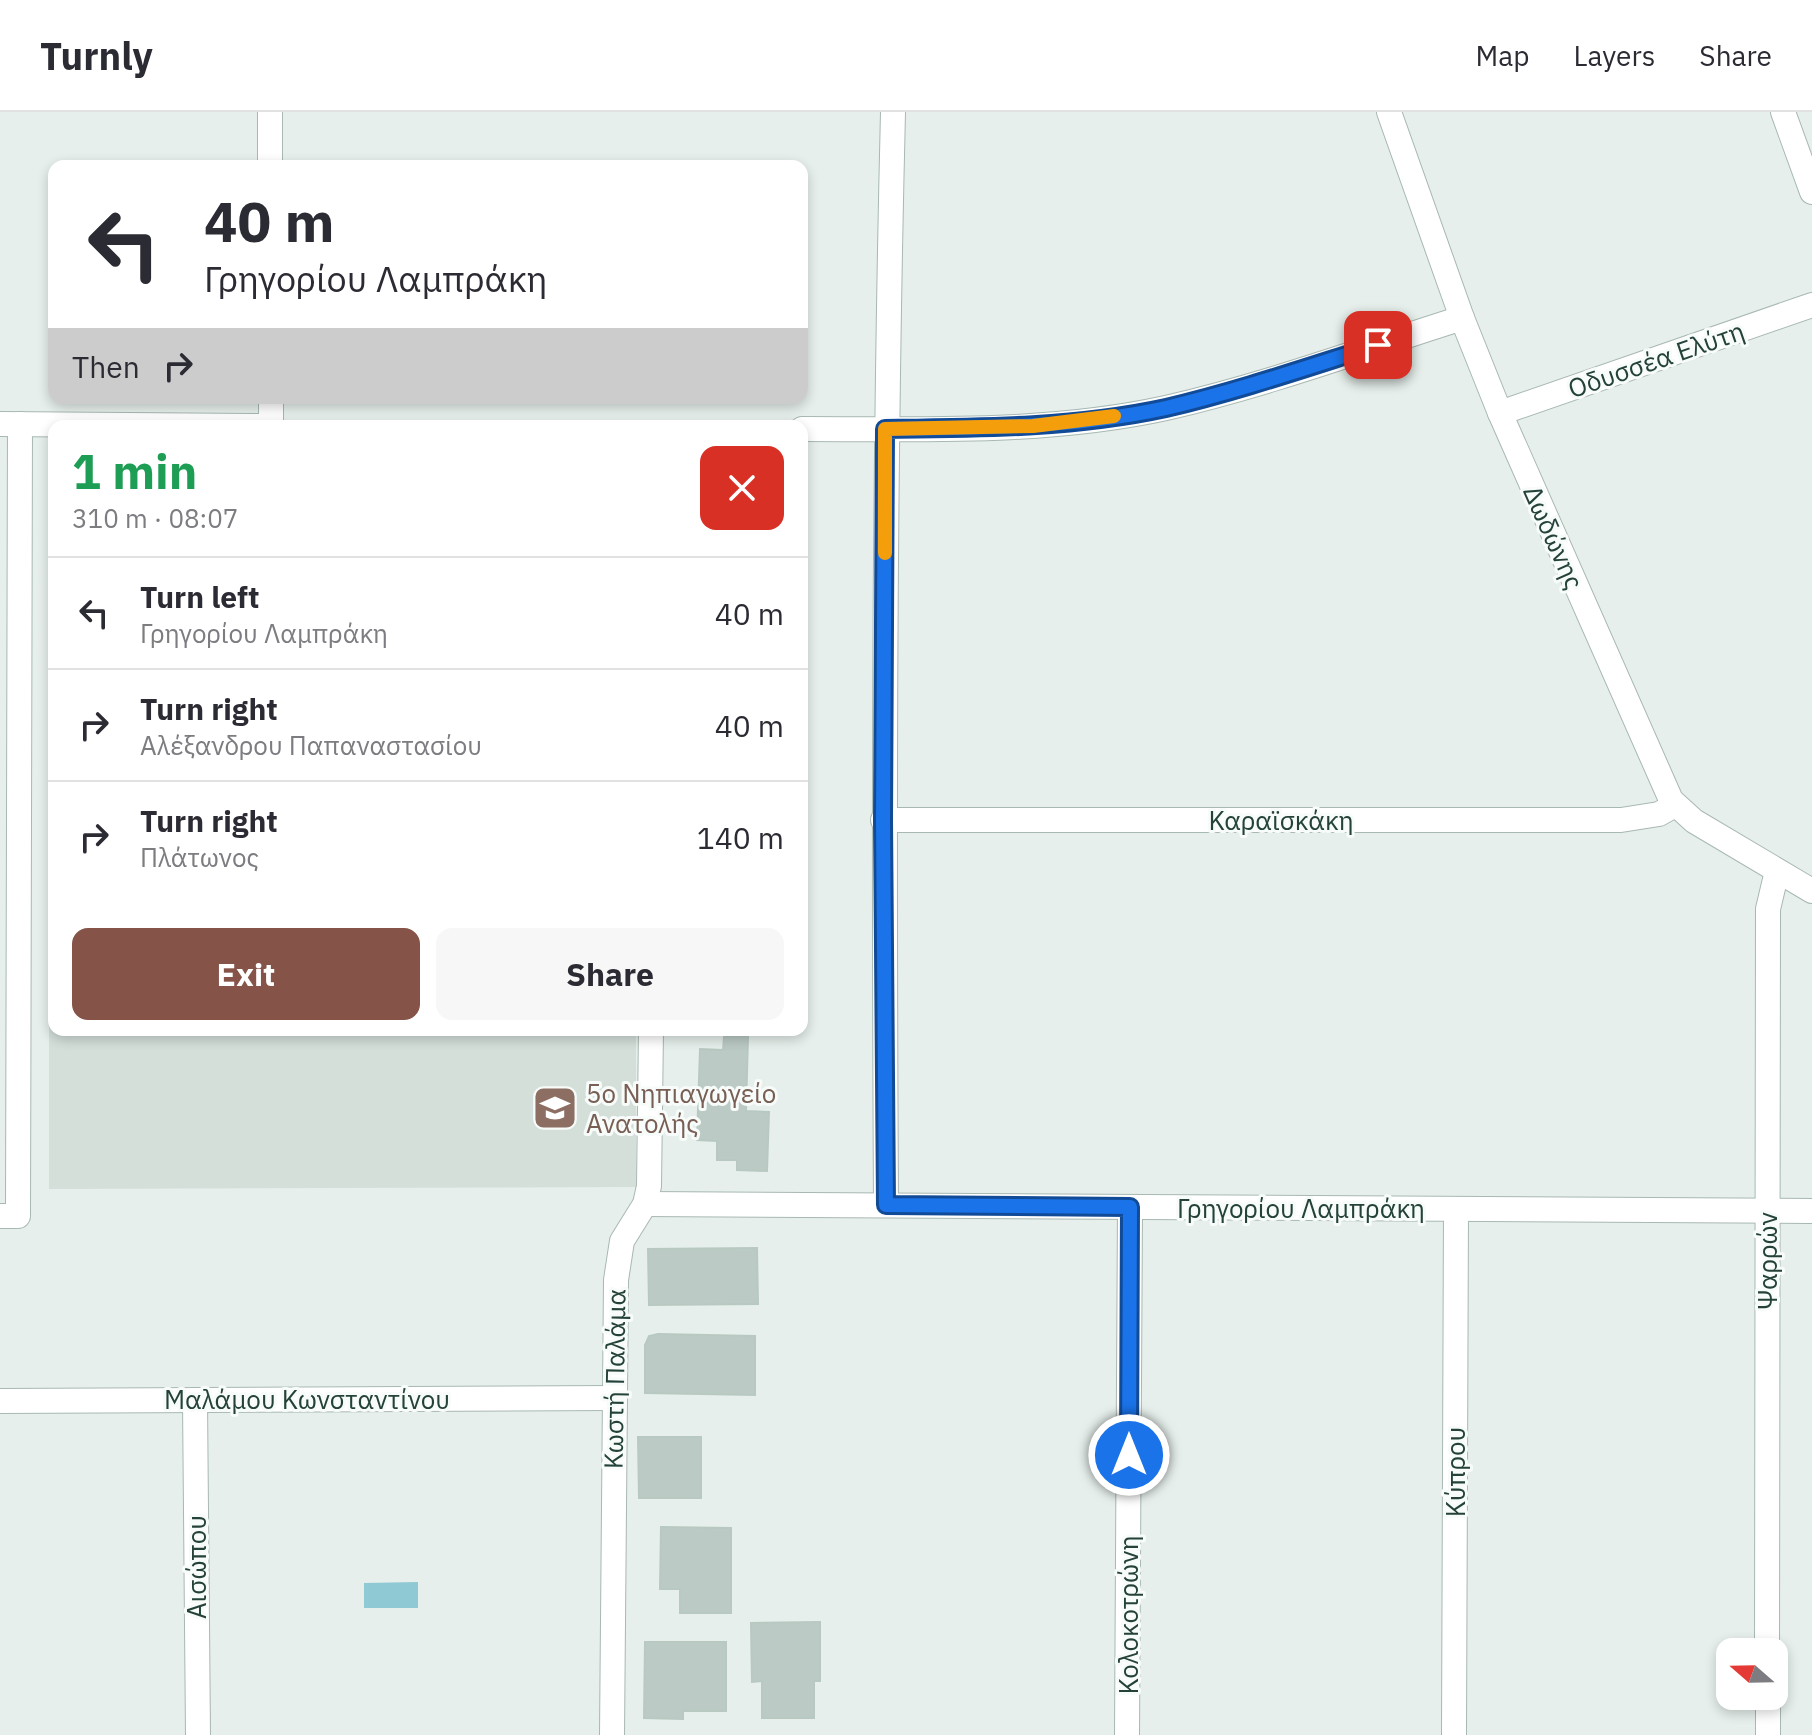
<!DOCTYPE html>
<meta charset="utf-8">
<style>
:root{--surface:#fff;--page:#f7f7f7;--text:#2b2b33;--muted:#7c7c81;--line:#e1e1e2;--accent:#855347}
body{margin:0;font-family:"IBM Plex Sans",sans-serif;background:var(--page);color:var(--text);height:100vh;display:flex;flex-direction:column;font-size:30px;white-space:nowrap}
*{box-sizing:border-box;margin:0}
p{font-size:26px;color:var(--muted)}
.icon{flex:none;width:44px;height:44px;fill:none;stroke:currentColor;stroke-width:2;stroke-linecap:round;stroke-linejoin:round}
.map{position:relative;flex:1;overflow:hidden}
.side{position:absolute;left:48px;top:308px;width:760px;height:616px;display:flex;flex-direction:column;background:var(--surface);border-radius:16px;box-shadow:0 4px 12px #0003}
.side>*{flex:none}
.banner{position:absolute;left:48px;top:48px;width:760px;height:244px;border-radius:16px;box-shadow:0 4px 12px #0003;background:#fff;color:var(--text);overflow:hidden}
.needle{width:52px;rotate:290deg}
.fabs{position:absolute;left:1716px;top:1526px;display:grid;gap:16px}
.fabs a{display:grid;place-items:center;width:72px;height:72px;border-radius:16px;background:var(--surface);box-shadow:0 4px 12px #0003;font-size:40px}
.pin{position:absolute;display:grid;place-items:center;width:68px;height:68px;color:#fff;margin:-34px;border-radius:16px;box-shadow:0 4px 12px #0006}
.me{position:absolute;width:88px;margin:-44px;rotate:0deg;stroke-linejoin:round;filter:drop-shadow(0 0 6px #0008)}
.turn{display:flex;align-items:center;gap:28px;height:168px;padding:0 24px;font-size:36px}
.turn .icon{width:104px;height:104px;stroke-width:2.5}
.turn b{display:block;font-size:56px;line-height:68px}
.then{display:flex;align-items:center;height:76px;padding:0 24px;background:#0003;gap:16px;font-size:30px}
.round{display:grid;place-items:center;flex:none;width:84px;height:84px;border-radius:16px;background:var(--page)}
.headline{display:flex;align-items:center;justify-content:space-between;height:136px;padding:0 24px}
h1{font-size:48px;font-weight:800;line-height:60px;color:#1e9e55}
.primary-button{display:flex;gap:16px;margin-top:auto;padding:16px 24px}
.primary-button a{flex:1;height:92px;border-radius:16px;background:var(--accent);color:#fff;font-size:32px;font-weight:800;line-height:92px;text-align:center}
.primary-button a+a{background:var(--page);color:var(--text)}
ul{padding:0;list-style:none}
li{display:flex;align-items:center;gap:24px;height:112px;padding:0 24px;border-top:2px solid var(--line)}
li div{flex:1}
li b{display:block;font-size:30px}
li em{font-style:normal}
header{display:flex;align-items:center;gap:48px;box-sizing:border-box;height:112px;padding:0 40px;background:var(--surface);border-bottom:2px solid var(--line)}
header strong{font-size:38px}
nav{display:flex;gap:44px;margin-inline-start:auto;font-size:28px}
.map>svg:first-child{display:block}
.built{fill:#d4dfda}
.water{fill:#8ec9d4}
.building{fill:#bbcac4;stroke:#b8c9c2;stroke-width:2}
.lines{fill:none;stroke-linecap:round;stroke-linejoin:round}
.street-casing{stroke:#a8b8b2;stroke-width:26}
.street{stroke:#fff;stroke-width:24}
.route-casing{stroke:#114b97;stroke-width:20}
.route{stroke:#1a73e8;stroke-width:14}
.slow{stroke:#f59e0b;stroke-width:14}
.labels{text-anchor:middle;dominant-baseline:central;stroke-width:6;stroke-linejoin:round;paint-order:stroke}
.street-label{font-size:26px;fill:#24423a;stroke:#f7fbf9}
.education-label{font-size:26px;fill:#785e54;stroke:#f7fbf9;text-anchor:start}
</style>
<header>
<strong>Turnly</strong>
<nav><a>Map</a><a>Layers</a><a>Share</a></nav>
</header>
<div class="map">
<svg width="1812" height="1623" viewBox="0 0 1812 1623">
<rect width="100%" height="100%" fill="#e6efeb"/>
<polygon class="built" points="49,373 54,373 54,918 636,918 636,1075 49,1077"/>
<polygon class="water" points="418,1470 418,1496 364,1496 364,1471"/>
<g class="building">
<polygon points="724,925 748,925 746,999 769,1000 767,1059 737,1058 737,1048 717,1048 717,1029 697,1028 700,937 723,938"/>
<polygon points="757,1136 758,1192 649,1193 648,1137"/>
<polygon points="658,1222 755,1224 755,1283 645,1281 645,1233 649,1224"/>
<polygon points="638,1325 701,1325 701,1386 639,1386"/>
<polygon points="661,1415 731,1416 731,1501 680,1501 680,1477 660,1477"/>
<polygon points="820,1510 820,1569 814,1569 814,1606 762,1606 762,1569 752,1570 751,1511"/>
<polygon points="645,1530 726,1530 726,1599 683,1599 683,1607 644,1606"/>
</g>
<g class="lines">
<g class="street-casing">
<g id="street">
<polyline points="270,0 270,54"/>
<polyline points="1389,0 1462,206 1500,301 1671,688 1694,709 1812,779"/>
<polyline points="1783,0 1812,80"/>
<polyline points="271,286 271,314"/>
<polyline points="1500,301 1812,193"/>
<polyline points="0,312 268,314"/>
<path d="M 802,317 C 923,317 1047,322 1166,296 C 1266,273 1364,237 1462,206"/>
<polyline points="883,708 1621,708 1659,702 1675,693"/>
<polyline points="645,1092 1812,1099"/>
<path d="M 886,1093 C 884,729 884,364 893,0"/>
<polyline points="0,1104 18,1104 20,312"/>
<polyline points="195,1288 198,1623"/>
<polyline points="0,1289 613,1286"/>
<polyline points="1767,1540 1768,797 1777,759"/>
<polyline points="1768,1584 1768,1623"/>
<polyline points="612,1623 616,1168 622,1129 645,1092 649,1074 651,918"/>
<polyline points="1127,1623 1130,1095"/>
<polyline points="1454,1623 1456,1097"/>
</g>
</g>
<use href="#street" class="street"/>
</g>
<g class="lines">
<g class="route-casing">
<path id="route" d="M 1129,1343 L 1130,1095 L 886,1093 L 883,708 L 885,317 C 979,316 1074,316 1166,296 C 1238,279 1308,255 1378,233"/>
</g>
<use href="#route" class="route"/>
<polyline class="slow" points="885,441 885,317 1033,314 1114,304"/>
</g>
<defs>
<g id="school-square" transform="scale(2.3)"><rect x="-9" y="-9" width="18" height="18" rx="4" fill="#8d6e63" stroke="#f7fbf9"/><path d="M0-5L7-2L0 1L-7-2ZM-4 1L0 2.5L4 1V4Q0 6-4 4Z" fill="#fff"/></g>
</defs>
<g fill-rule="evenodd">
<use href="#school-square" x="555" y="996"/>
</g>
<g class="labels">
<g class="street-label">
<text transform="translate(1656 247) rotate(-19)">Οδυσσέα Ελύτη</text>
<text transform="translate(1554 425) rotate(66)">Δωδώνης</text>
<text x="1281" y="708">Καραϊσκάκη</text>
<text x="1301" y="1096">Γρηγορίου Λαμπράκη</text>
<text transform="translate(1767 1149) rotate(-90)">Ψαρρών</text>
<text transform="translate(614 1267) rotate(-89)">Κωστή Παλάμα</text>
<text x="307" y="1287">Μαλάμου Κωνσταντίνου</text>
<text transform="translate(1455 1360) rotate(-90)">Κύπρου</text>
<text transform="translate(196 1455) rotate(-90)">Αισώπου</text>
<text transform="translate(1128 1503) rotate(-90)">Κολοκοτρώνη</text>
</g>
<g class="education-label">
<text x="586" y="981">5ο Νηπιαγωγείο<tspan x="586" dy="30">Ανατολής</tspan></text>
</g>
</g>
</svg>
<div class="fabs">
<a><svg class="needle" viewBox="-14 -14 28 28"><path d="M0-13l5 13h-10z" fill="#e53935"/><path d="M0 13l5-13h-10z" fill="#7c7c81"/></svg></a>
</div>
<div class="pin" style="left:1378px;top:233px;background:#d93025"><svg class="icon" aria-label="arrive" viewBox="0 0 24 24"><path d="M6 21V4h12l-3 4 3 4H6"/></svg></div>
<svg class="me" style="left:1129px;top:1343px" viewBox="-20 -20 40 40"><circle r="17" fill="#1a73e8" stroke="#fff" stroke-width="3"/><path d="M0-11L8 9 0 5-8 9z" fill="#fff"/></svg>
<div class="banner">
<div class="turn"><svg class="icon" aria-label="left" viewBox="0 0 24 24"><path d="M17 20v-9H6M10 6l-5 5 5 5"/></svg><div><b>40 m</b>Γρηγορίου Λαμπράκη</div></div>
<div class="then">Then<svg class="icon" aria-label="right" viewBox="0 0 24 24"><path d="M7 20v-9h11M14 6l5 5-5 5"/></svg></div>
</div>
<section class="side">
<div class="headline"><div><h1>1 min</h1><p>310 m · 08:07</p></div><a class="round" style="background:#d93025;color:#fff"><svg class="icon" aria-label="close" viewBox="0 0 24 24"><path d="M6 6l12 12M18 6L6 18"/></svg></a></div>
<ul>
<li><svg class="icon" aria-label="left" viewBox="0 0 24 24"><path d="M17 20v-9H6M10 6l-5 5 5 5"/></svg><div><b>Turn left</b><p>Γρηγορίου Λαμπράκη</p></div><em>40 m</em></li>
<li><svg class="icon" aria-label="right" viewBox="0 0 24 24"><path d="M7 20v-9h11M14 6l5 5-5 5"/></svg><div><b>Turn right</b><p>Αλέξανδρου Παπαναστασίου</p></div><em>40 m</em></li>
<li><svg class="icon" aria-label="right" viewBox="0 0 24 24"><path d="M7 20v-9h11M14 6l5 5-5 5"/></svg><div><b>Turn right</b><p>Πλάτωνος</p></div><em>140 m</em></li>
</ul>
<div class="primary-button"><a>Exit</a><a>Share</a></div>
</section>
</div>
